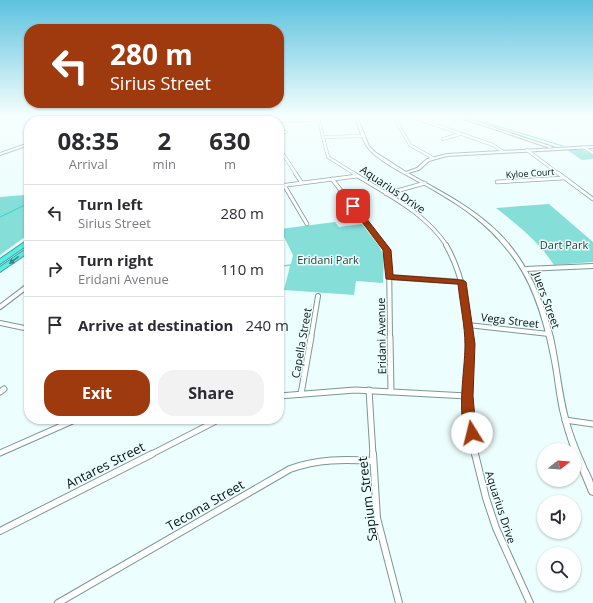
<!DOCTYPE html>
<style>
:root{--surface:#fff;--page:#f2f2f3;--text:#2b2b33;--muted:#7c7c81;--line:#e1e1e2;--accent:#9f3a0e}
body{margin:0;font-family:"Open Sans",sans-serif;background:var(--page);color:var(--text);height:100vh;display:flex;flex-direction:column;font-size:15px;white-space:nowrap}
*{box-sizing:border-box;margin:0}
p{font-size:13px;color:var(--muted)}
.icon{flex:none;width:22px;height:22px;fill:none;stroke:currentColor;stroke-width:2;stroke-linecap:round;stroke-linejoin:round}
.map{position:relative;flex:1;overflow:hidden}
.drawer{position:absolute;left:24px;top:116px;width:260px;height:308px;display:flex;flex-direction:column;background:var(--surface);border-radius:16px;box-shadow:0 1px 3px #0004}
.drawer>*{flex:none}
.top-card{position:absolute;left:24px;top:24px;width:260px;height:84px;border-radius:16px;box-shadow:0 1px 3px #0004;background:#9f3a0e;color:#fff;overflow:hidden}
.needle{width:26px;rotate:73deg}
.controls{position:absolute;left:537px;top:443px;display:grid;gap:8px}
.controls a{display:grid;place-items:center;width:44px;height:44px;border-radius:50%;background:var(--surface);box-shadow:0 1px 3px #0004;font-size:20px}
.pin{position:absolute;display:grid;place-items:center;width:34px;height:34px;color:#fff;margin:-17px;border-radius:8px;box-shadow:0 2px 6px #0006}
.me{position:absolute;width:44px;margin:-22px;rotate:351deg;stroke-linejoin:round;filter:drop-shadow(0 0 3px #0008)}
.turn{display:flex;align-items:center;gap:14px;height:84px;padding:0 20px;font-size:18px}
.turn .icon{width:52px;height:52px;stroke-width:2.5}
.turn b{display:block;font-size:28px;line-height:34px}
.eta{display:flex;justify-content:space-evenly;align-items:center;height:68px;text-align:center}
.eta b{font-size:24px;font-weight:700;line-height:28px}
.cta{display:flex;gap:8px;margin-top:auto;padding:8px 20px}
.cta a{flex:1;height:46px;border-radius:16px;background:var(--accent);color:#fff;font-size:16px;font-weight:700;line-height:46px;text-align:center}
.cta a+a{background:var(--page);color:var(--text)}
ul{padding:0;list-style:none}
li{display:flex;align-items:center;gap:12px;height:56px;padding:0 20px;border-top:1px solid var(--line)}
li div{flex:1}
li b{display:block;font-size:15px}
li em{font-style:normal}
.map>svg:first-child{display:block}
.green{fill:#86ded8}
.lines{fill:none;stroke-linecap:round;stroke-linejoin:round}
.stream{stroke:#2dd7cf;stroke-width:1}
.minor-far4-casing{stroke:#7b9795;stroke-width:3.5}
.minor-far3-casing{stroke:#7b9795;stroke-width:4.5}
.minor-far2-casing{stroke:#7b9795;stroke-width:6}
.minor-far1-casing{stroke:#7b9795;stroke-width:7}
.minor-casing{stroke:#7b9795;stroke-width:8}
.tertiary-casing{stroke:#7b9795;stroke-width:2}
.motorway-casing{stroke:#3da09a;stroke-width:2}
.minor-far4{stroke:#fff;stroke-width:2.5}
.minor-far3{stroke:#fff;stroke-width:3}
.minor-far2{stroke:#fff;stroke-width:4}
.minor-far1{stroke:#fff;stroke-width:5}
.minor{stroke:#fff;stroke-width:6}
.tertiary{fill:#fff;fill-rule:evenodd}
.motorway{fill:#59ece4;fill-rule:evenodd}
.oneway{fill:#358a86}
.route{fill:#9f3a0e;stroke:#672609}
.labels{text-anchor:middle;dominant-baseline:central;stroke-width:3;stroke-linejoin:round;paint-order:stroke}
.far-street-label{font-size:9px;fill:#081312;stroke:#ecfefd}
.street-label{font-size:11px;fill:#081312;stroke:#ecfefd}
.park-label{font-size:11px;fill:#243e3c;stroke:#ecfefd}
.near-street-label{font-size:13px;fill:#081312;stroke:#ecfefd}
</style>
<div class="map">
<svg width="593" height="603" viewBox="0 0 593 603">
<rect width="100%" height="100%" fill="#ecfefd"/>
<g class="green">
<polygon points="147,117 182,117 178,121 143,121"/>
<polygon points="567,150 583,150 593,155 593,159 582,160"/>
<polygon points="29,193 29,234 0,255 0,197 24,195"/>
<path d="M 549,204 L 593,242 L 593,262 L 554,265 C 539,242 518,225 496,208 Z"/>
<polygon points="335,222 339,227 362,224 379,246 384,256 383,283 356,281 354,295 284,290 290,266 279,267 279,266 291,264 293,255 280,229"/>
</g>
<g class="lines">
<g class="stream">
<polyline points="467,117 563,146"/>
<polyline points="153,121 156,117"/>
<polyline points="0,217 29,203"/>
</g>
<g class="minor-far4-casing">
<g id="minor-far4">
<polyline points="318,117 328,157 355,174"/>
<polyline points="394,117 410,145 433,158"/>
<polyline points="413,117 493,145 502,151"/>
<polyline points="218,120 233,121"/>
<polyline points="264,121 319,120"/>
<polyline points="426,121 441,117"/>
<polyline points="279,133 286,132"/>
<polyline points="323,137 364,136"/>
<polyline points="443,139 460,134"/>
<polyline points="583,147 593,153"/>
<polyline points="279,148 296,174"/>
<polyline points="527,150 559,174"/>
</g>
</g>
<g class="minor-far3-casing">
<g id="minor-far3">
<polyline points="295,173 302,183"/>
<path d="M 353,173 C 386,194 425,212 447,246"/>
<polyline points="558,173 593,199"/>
<polyline points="332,179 384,246"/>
<polyline points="497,182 564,178"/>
<polyline points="284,185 307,224"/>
<polyline points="279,186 357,176"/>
<polyline points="386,194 425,183"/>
</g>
</g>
<g class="minor-far2-casing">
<g id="minor-far2">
<polyline points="383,245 387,250 389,257 390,338"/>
<path d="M 446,245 C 462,273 468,305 470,338"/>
<polyline points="525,269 593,266"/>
<polyline points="389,277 462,282"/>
<polyline points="0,307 29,285"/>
<polyline points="0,323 29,329"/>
<polyline points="468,325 549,334"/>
<polyline points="311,338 318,296"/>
</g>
</g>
<g class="minor-far1-casing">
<g id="minor-far1">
<polyline points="390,337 391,392"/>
<polyline points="470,337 468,411 475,455"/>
<polyline points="369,390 373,455"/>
<polyline points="0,392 4,389"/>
<polyline points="301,394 311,337"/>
<polyline points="279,396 355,390 467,396"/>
<polyline points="565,420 593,424"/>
<polyline points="0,453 77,419"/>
<polyline points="150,455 220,419"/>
</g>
</g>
<g class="minor-casing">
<g id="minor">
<polyline points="373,454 377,518 399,603"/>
<polyline points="475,454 486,498 496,528 530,603"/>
<polyline points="0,531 152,454"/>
<path d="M 58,603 L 290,469 C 318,459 344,459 373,461"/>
</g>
</g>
<g class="tertiary-casing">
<g id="tertiary">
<polygon points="65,117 68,117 64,121 61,121"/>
<path d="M 355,117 L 357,117 L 369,146 L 375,152 L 406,172 L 417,168 L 427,159 L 447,154 L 593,146 L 593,148 L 447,156 L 429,161 L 419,170 L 408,173 C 436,189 465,203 490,225 C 523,253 542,295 553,337 C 559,364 561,391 568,418 C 572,433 578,449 585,464 C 587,470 592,477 593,483 C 593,487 593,492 593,495 L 590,494 L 589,492 L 574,456 L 574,450 L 572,450 C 567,437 563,423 560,410 C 556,392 555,374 551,356 C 544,320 533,282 510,253 C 485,220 458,204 423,184 C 408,176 378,161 368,148 C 362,140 358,126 355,117 Z"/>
<polygon points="458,117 462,117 553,147 550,148"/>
<polygon points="29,143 29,145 0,155 0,153"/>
</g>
</g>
<g class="motorway-casing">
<g id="motorway">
<polygon points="187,117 191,117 188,121 184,121"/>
<polygon points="29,239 29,244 0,264 0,259"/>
<polygon points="29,247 29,252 0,272 0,267"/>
</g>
</g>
<use href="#minor-far4" class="minor-far4"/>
<use href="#minor-far3" class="minor-far3"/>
<use href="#minor-far2" class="minor-far2"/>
<use href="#minor-far1" class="minor-far1"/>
<use href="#minor" class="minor"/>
<use href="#tertiary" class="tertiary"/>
<use href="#motorway" class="motorway"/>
</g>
<defs><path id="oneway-solid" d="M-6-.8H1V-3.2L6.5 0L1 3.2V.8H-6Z"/></defs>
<use class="oneway" href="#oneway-solid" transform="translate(14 260) rotate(143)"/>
<linearGradient id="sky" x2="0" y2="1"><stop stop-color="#5dc2de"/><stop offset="0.58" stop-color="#f6fffe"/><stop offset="1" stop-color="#f6fffe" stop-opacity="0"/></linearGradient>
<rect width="593" height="201" fill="url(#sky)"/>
<path class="route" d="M 353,204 L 356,205 L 391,250 L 393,275 L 462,280 L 466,282 L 475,344 L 473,396 L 475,419 L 478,433 L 476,437 L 472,438 L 467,437 C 456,414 465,371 465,345 C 465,326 460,304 458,284 L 386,279 L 383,250 L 350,206 Z"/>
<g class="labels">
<g class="far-street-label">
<text transform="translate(530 173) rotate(-4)">Kyloe Court</text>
</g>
<g class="street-label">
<text transform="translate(393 189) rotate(34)">Aquarius Drive</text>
<text transform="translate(547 300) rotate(70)">Juers Street</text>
<text transform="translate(510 320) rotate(7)">Vega Street</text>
<text transform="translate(381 336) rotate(-91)">Eridani Avenue</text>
<text transform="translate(301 343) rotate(-80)">Capella Street</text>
<text transform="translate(501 507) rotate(72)">Aquarius Drive</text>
</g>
<g class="park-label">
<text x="564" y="244">Dart Park</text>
<text x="328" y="259">Eridani Park</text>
</g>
<g class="near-street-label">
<text transform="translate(105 465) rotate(-27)">Antares Street</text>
<text transform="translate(367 499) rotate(-97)">Sapium Street</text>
<text transform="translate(205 505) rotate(-30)">Tecoma Street</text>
</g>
</g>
</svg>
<div class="controls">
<a><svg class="needle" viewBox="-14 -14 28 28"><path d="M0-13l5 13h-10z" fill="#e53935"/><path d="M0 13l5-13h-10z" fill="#7c7c81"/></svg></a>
<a><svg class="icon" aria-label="sound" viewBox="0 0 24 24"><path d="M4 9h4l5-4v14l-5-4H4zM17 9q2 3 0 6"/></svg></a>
<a><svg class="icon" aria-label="search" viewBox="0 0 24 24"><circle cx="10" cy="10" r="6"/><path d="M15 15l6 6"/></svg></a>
</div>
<div class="pin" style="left:353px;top:206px;background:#d93025"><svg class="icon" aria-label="arrive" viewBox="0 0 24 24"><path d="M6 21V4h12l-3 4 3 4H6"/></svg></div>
<svg class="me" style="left:472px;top:433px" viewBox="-20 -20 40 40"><circle r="19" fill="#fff"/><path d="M0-13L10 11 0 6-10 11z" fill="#9f3a0e"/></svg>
<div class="top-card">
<div class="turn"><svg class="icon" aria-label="left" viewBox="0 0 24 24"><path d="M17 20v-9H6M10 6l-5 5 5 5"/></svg><div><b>280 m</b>Sirius Street</div></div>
</div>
<section class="drawer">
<div class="eta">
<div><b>08:35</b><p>Arrival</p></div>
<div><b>2</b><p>min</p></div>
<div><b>630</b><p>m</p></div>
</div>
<ul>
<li><svg class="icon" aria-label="left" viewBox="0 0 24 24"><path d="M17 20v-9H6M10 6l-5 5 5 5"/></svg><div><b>Turn left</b><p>Sirius Street</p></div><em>280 m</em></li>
<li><svg class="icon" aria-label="right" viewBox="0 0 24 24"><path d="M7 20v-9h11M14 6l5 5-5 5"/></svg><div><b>Turn right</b><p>Eridani Avenue</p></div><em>110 m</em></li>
<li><svg class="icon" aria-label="arrive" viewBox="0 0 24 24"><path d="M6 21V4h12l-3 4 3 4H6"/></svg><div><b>Arrive at destination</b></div><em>240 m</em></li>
</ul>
<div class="cta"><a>Exit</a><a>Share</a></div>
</section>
</div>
